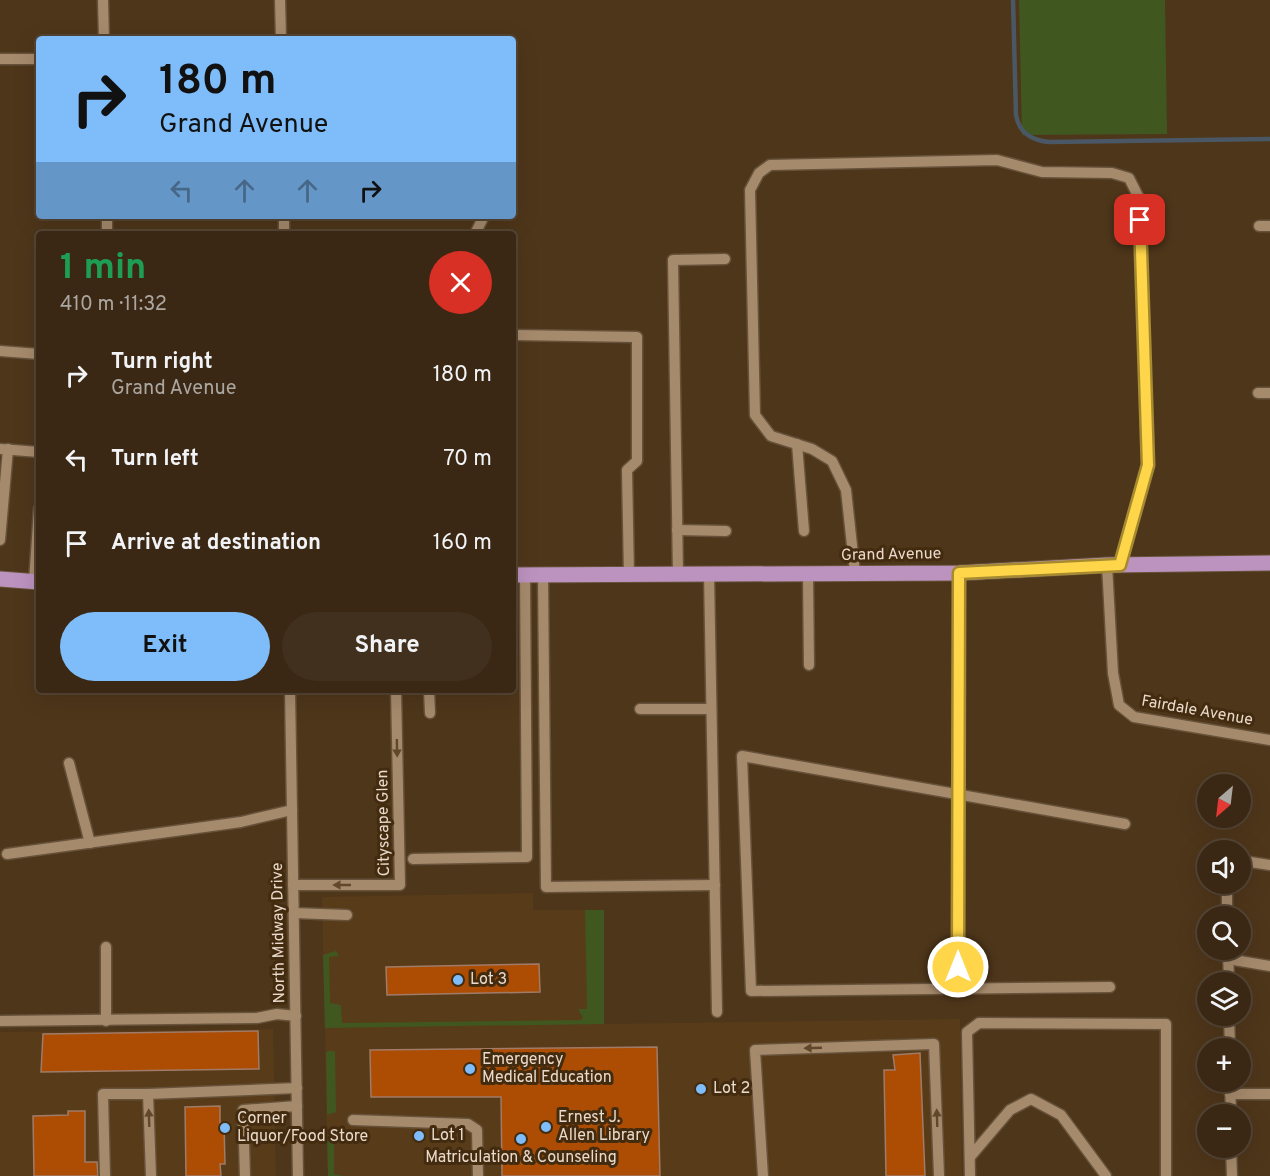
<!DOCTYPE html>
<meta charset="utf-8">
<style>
:root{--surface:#3a2814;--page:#41301d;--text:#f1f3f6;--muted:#aba6a0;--line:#544434;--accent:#7ebdf9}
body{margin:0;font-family:Overpass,sans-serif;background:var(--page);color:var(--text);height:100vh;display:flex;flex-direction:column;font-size:22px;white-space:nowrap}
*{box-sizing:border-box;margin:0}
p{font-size:20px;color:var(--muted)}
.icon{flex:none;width:33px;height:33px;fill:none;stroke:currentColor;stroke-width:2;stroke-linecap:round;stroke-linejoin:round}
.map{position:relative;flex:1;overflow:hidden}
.side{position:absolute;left:36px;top:231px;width:480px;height:462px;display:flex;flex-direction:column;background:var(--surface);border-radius:6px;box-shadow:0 6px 24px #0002,0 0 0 2px var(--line)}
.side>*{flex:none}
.hud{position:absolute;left:36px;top:36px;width:480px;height:183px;border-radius:6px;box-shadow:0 6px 24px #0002,0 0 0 2px var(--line);background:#7ebdf9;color:#111;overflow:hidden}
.needle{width:39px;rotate:208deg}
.buttons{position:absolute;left:1197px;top:774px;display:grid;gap:12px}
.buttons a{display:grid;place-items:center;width:54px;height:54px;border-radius:50%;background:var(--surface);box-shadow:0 6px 24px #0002,0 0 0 2px var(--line);font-size:30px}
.pin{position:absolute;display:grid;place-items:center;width:51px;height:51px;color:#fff;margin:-26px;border-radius:12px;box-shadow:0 3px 9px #0006}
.me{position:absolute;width:66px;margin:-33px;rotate:0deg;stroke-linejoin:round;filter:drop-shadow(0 0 4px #0008)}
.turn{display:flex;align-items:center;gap:21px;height:126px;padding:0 24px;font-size:27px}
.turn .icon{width:78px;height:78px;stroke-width:2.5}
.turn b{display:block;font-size:42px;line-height:51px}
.lanes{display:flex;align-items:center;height:57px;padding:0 24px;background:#0003;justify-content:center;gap:30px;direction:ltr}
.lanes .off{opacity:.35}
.round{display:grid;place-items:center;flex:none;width:63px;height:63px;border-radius:32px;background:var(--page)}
.summary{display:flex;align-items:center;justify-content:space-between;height:102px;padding:0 24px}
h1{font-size:36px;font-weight:700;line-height:45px;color:#1e9e55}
.button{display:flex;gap:12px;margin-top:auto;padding:12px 24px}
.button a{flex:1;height:69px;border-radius:36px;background:var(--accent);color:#111;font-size:24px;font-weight:700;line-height:69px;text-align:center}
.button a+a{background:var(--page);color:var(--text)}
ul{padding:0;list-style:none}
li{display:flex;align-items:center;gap:18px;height:84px;padding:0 24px}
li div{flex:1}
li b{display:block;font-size:22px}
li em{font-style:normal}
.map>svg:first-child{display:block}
.built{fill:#583b18}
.green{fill:#415720}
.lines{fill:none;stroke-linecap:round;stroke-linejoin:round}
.stream{stroke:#4a5865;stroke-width:4.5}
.building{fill:#ac4d03;stroke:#a07b68;stroke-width:1.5}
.minor-casing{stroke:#66523a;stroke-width:13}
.major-casing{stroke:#66523a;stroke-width:17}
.minor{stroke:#a68a6c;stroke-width:10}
.major{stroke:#bc93bf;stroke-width:15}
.oneway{fill:#61482b}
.route-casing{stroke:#a68a30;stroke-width:15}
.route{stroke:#ffd54a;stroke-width:10}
.poi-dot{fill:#7ebdf9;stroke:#432b0f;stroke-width:2}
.labels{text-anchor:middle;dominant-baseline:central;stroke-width:6;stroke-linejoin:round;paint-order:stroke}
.street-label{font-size:16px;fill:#eadacb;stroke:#432b0f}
.poi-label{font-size:16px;fill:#eadacb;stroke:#432b0f;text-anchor:start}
</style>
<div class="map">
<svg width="1270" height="1176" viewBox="0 0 1270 1176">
<rect width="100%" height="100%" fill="#4e361a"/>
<g class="built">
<polygon points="533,893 533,910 604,910 604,1024 960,1019 962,1176 328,1176 322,897"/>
<polygon points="273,1029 276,1176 0,1176 0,1032"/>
</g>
<g class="green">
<polygon points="1019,0 1165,0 1167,134 1022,135"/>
<polygon points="585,910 604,910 604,1024 325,1028 323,955 336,951 339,956 329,957 330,1003 341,1005 342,1023 580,1020 583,1018 578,1009 587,1009"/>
<polygon points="328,1051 335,1051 336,1112 327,1115 326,1053"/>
<polygon points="327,1135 345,1137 345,1141 334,1141 334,1174 344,1176 328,1176"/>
</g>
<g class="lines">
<path class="stream" d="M 1013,0 L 1016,115 C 1019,133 1031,140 1049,142 L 1270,139"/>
</g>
<g class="building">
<polygon points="539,964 540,992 387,995 386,967"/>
<polygon points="258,1031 259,1069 41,1072 43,1034"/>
<polygon points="657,1047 660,1176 502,1176 501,1097 371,1097 370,1050"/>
<polygon points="920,1053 925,1176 886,1176 884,1070 895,1070 893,1055"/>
<polygon points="220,1106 220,1123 224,1123 225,1164 220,1164 221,1176 186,1176 185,1107"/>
<polygon points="68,1111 85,1111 85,1162 97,1162 98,1176 34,1176 33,1116 68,1115"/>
</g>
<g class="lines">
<g class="minor-casing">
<g id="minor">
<polyline points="103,0 104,39"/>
<polyline points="280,0 281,39"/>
<polyline points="0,59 39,59"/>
<polyline points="107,216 107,234"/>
<polyline points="284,216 284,234"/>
<polyline points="1259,226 1270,226"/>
<polyline points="475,234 484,216"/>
<polyline points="513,335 637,337 637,461 627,470 629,575"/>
<polyline points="0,351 39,354"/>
<polyline points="1258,393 1270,393"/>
<polyline points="797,444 804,531"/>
<polyline points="0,449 39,452"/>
<polyline points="677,530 726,531"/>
<polyline points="0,540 8,449"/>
<polyline points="1107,565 1113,673 1119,705 1134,717 1270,740"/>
<polyline points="855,573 846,490 832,461 812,449 771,436 755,415 750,190 759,173 770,165 997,160 1042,172 1112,173 1129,178 1139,198 1148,465 1120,565"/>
<polyline points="678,574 673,260 725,259"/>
<polyline points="709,574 717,1012"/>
<polyline points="543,575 546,887 715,885"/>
<polyline points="808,575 809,665"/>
<polyline points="34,581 39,509"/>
<polyline points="290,690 298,1176"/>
<polyline points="429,690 430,713"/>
<polyline points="640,709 711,709"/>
<polyline points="69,763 90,843"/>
<polyline points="7,854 241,822 292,810"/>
<polyline points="413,859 527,857 525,575"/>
<polyline points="1240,867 1250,862 1270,865"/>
<polyline points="1227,884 1227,916"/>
<polyline points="293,885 400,885 396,690"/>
<polyline points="294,913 347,915"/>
<polyline points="1228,950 1229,982"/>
<polyline points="1228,959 1270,966"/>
<polyline points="1110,987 751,991 742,756 1125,824"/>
<polyline points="958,988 959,573"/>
<polyline points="1229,1016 1230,1048"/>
<polyline points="0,1021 257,1018 277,1014 296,1016"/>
<polyline points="106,1021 106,947"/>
<polyline points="1230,1082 1231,1114"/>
<polyline points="148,1094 297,1088"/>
<polyline points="1230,1094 1270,1094"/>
<polyline points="353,1120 468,1124 477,1130 478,1176"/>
<polyline points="1231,1148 1232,1176"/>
<polyline points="970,1157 1010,1110 1031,1099 1061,1115 1106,1176"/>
<polyline points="105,1176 103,1094 148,1094 151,1176"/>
<polyline points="245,1176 243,1110 297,1106"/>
<polyline points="763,1176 755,1050 934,1044 939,1176"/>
<polyline points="970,1176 967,1032 979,1023 1166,1024 1166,1176"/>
</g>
</g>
<g class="major-casing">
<g id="major">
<polyline points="513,575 959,573 1107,565 1270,563"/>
<polyline points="0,579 39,582"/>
</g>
</g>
<use href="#minor" class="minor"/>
<use href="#major" class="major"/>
</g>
<defs><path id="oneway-solid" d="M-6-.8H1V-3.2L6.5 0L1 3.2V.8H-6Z" transform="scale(1.5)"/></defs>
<g class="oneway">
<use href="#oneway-solid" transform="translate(397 748) rotate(89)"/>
<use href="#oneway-solid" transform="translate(342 885) rotate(-180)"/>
<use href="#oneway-solid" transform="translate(813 1048) rotate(178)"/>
<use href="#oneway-solid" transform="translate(149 1118) rotate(-92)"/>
<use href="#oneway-solid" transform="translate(937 1118) rotate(-92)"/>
</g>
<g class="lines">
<g class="route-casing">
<polyline id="route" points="958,967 959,573 1120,565 1148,465 1140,220"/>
</g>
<use href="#route" class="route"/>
</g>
<g class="poi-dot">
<circle cx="458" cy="980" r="6"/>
<circle cx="470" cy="1069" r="6"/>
<circle cx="701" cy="1089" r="6"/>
<circle cx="546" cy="1127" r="6"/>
<circle cx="225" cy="1128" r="6"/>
<circle cx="419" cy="1136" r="6"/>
<circle cx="521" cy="1139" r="6"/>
</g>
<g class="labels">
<g class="street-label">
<text transform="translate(891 555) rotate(-1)">Grand Avenue</text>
<text transform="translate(1197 711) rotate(10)">Fairdale Avenue</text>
<text transform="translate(384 823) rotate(-91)">Cityscape Glen</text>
<text transform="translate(279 933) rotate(-91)">North Midway Drive</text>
</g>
<g class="poi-label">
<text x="470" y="980">Lot 3</text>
<text x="482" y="1060">Emergency<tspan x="482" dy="18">Medical Education</tspan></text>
<text x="713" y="1089">Lot 2</text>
<text x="558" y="1118">Ernest J.<tspan x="558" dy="18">Allen Library</tspan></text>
<text x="237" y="1119">Corner<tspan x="237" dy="18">Liquor/Food Store</tspan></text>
<text x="431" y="1136">Lot 1</text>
<text x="521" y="1158" text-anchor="middle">Matriculation &amp; Counseling</text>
</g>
</g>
</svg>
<div class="buttons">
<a><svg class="needle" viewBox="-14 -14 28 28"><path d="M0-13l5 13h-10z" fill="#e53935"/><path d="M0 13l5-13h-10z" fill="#aba6a0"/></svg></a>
<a><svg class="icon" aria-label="sound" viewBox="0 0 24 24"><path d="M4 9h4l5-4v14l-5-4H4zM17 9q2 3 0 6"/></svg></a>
<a><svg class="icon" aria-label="search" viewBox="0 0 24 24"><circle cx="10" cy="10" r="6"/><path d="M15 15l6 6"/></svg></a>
<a><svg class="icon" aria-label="layers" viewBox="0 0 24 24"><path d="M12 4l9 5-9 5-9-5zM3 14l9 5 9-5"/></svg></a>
<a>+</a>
<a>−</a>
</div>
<div class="pin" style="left:1140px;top:220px;background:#d93025"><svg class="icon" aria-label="arrive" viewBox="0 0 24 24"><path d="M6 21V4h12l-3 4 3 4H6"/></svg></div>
<svg class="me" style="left:958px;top:967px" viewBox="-20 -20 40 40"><circle r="17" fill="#ffd54a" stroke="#fff" stroke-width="3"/><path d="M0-11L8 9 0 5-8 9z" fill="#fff"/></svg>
<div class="hud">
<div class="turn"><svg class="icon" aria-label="right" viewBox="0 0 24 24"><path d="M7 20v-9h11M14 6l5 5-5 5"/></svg><div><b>180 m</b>Grand Avenue</div></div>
<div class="lanes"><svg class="icon off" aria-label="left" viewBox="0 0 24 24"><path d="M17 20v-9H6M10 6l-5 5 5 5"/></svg><svg class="icon off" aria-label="ahead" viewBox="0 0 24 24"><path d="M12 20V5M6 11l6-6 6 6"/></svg><svg class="icon off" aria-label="ahead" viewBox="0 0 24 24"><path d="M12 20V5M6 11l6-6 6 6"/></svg><svg class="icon" aria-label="right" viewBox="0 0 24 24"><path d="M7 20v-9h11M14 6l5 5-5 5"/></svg></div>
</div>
<section class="side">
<div class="summary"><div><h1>1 min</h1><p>410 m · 11:32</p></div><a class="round" style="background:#d93025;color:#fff"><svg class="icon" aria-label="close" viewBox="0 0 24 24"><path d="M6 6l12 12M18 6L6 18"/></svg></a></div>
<ul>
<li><svg class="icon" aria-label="right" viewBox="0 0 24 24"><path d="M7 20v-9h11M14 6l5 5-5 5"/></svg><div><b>Turn right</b><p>Grand Avenue</p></div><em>180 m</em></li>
<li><svg class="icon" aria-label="left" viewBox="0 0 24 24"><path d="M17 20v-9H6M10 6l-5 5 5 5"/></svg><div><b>Turn left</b></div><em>70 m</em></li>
<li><svg class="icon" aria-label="arrive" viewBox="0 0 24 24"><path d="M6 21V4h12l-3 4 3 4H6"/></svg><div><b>Arrive at destination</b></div><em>160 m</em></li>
</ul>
<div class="button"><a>Exit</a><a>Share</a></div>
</section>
</div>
